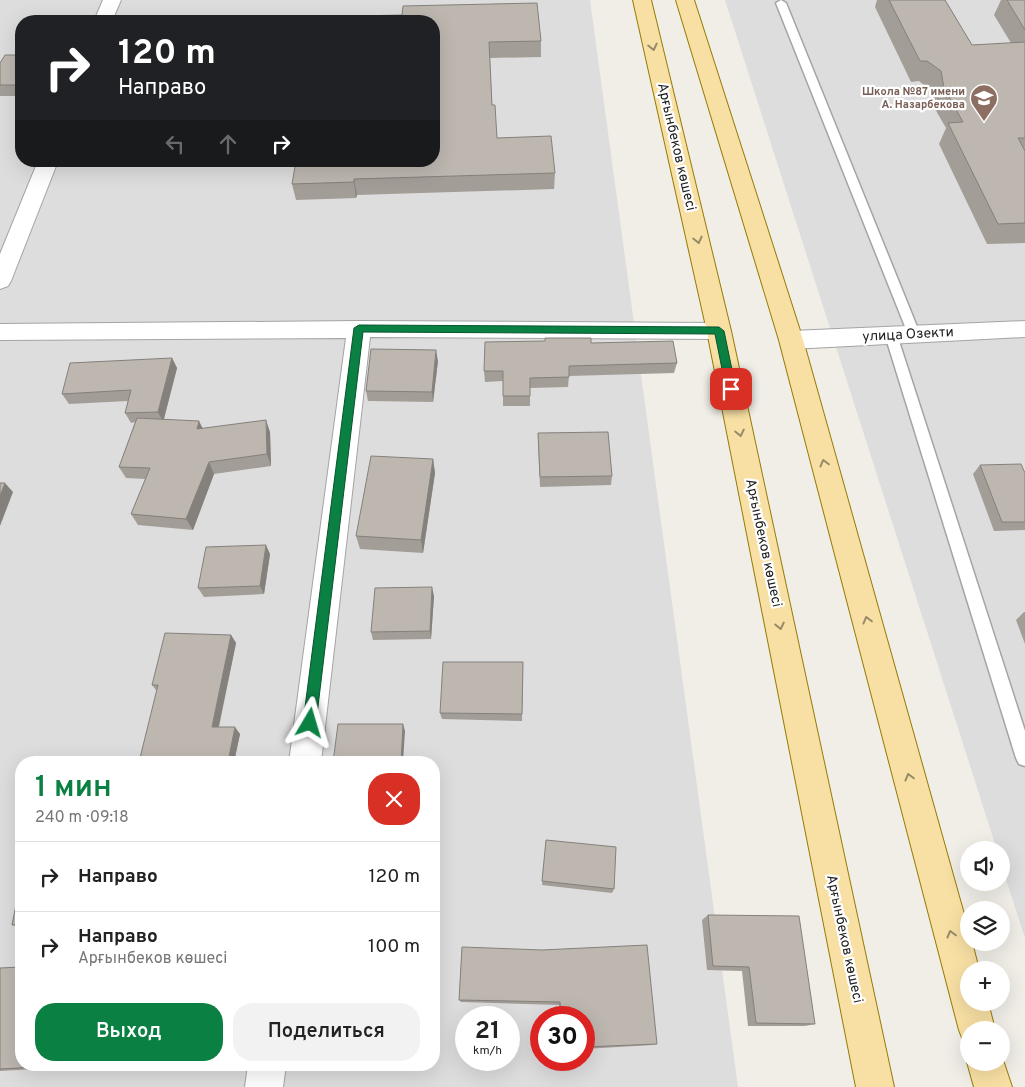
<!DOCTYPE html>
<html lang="ru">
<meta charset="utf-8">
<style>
:root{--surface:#fff;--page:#f2f2f2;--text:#222;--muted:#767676;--line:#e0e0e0;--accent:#0b8043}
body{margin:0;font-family:Overpass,sans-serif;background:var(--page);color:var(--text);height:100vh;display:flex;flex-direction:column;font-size:19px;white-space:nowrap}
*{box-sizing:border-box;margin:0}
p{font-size:16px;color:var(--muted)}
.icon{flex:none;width:28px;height:28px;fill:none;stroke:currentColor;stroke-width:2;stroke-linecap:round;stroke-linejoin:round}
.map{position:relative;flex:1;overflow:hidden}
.sheet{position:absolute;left:15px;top:756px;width:425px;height:315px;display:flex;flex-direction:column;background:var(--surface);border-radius:20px;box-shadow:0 5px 20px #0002}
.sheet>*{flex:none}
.top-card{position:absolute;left:15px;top:15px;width:425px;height:152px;border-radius:20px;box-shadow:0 5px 20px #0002;background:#202124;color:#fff;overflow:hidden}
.controls{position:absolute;left:960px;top:841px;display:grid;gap:10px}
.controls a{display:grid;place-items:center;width:50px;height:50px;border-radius:50%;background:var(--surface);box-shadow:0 5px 20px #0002;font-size:25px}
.speed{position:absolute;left:455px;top:1006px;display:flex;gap:10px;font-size:25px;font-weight:700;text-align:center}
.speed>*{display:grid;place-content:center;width:65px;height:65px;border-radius:50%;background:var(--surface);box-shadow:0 5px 20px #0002;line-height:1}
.speed small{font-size:12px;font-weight:400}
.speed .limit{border:8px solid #d22;background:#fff;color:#111}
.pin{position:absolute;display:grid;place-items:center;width:42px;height:42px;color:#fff;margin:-21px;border-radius:10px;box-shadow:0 2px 8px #0006}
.me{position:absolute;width:55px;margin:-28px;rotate:7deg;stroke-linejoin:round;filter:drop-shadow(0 0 4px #0008)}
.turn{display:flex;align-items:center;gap:18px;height:105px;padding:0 20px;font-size:22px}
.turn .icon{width:65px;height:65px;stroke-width:2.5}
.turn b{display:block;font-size:35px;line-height:42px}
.lanes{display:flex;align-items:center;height:48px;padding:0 20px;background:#0003;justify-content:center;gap:25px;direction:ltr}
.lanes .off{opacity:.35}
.round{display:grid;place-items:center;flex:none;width:52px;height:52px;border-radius:20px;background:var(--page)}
.headline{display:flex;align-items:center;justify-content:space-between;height:85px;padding:0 20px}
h1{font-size:30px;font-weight:600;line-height:38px;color:var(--accent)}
.cta{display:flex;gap:10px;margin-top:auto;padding:10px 20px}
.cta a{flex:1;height:58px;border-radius:20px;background:var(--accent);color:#fff;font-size:20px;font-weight:600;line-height:58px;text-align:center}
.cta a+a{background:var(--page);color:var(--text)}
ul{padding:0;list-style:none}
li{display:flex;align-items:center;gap:15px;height:70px;padding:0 20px;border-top:1px solid var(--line)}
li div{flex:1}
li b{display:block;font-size:19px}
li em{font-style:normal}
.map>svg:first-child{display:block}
.residential{fill:#dedddd;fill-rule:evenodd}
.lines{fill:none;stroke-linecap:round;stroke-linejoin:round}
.lane-casing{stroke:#a4a4a4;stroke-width:3}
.street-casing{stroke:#a4a4a4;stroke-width:2}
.primary-casing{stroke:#957b07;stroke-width:2}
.lane{fill:#fff;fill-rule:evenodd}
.street{fill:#fff;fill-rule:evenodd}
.primary{fill:#f8e0a4;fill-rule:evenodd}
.wall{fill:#a39d97}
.shaded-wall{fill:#84807b}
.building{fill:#bdb7b0;stroke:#84807b}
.oneway{stroke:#978a69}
.route{fill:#0b8043;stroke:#07532c}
.labels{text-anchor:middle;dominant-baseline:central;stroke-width:4.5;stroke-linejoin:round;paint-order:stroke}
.far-education-label{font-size:11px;font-weight:bold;fill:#785e54;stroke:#fff;text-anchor:end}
.street-label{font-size:14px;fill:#202020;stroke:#fff}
</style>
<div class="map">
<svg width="1025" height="1087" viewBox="0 0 1025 1087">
<rect width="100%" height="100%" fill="#f0eee7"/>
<g class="residential">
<path d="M 0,0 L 590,0 L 738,1087 L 0,1087 ZM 21,21 L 434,21 L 434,161 L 21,161 ZM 21,762 L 434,762 L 434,1065 L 21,1065 ZM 466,1018 L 509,1018 L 509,1060 L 466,1060 ZM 541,1018 L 584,1018 L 584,1060 L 541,1060 Z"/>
<polygon points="725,0 1025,0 1025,938 1001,864 1001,850 997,850"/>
</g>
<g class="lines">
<g class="lane-casing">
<g id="lane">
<polygon points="781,0 786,3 920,334 919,337 909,337 908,334 776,3"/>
<polygon points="891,330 896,332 897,335 1025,731 1025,766 1019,764 1016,758 885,335 886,332"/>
</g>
</g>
<g class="street-casing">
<g id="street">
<polygon points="103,0 121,0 112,21 94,21"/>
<polygon points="38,161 58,161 11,281 8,286 0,289 0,254"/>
<polygon points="359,321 719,323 727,325 731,331 727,337 719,339 370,337 321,762 289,762 346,338 0,340 0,324"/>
<polygon points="1025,321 1025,337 791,349 783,346 779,340 783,334 791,331"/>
<polygon points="248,1065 286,1065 283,1087 245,1087"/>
</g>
</g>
<g class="primary-casing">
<g id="primary">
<polygon points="633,0 651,0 731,331 894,1087 856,1087 707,331"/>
<polygon points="676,0 694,0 803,340 969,932 969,942 972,942 979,970 969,970 969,1002 988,1002 995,1030 969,1030 969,1045 964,1043 959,1030 779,340"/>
<polygon points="1001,1054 1012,1087 974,1087 967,1062 969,1058 969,1062 1001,1062"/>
</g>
</g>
<use href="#lane" class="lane"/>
<use href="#street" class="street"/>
<use href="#primary" class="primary"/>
</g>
<g class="wall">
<polygon points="877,0 945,0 972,45 1011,43 994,15 1001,0 1025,0 1025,243 987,244 939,144 946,128 935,109 932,92 919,81 911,82 875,7"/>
<polygon points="434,21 541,41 541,57 490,58 492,105 497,138 555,173 554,189 357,195 356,198 296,200 292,184"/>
<polygon points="21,55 21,96 0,96 0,63"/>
<polygon points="591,343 677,363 674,373 569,376 568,387 530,388 530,406 503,406 503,381 485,382 484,371"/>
<polygon points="172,358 177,368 164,419 203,428 270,432 271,466 214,474 193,530 138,525 131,514 145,479 126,478 119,467 135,422 131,423 125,413 128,401 69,404 62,394"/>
<polygon points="438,361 433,402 368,401 366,391"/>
<polygon points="538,433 612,476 611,485 540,487 538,443"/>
<polygon points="433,459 435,473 423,553 360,549 356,536"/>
<polygon points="980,465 1025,473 1025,530 994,531 973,474"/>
<polygon points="270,554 264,594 204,597 198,588"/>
<polygon points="434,596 431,639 373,640 371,632"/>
<polygon points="1024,612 1025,612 1025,644 1016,620"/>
<polygon points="231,635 236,643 219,727 240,734 234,762 156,690 152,685"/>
<polygon points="523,662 522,721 442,719 440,713"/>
<polygon points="546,840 614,889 612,893 542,885"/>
<polygon points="21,880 21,928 12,925"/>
<polygon points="708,915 815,1024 805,1026 748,1026 742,971 707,970 702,920"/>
<polygon points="462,947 657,1044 653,1045 584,1049 584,1018 560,1018 559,1005 461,1002 459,1000"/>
<polygon points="0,968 21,1065 86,1065 86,1066 0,1071"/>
</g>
<g class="shaded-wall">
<polygon points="354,179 357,195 356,198 354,182"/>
<polygon points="436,350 438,361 433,402 432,392"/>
<polygon points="172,358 177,368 163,422 158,412"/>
<polygon points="266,420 270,432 271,466 267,454"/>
<polygon points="199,421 205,433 197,429"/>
<polygon points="433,459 435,473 423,553 421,540"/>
<polygon points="209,462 214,474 193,530 186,519"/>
<polygon points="5,483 13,492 0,526 0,496"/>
<polygon points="266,545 270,554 264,594 260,586"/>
<polygon points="432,587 434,596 431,639 430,631"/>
<polygon points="231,635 236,643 217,734 212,727"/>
<polygon points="403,724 405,731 403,762 401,762"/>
<polygon points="235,727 240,734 234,762 228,762"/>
<polygon points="72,1065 86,1065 86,1066"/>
</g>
<g class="building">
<polygon points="889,0 945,0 972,45 1025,42 1025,138 1018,138 1025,151 1025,223 998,224 948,123 963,122 944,88 941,71 927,61 920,61"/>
<polygon points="1007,0 1025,0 1025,30"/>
<polygon points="537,3 541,41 489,42 492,105 495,105 497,138 551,136 555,173 354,179 354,182 292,184 296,161 434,161 434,21 309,21 310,17 402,15 403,6"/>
<polygon points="5,55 21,55 21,85 0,85 0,63"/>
<polygon points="545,338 591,338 591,343 673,341 677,363 569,366 569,377 530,378 530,396 503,396 503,371 484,371 485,342 545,341"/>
<polygon points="371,349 436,350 432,392 366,391"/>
<polygon points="172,358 158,412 125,413 131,390 62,394 70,363"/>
<polygon points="137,418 199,421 197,429 266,420 267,454 209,462 186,519 131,514 150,468 119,467"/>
<polygon points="608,432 612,476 540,477 538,433"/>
<polygon points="371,456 433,459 421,540 356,536"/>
<polygon points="1021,464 1025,473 1025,522 1002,522 980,465"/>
<polygon points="0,483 5,483 0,496"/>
<polygon points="266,545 260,586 198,588 206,547"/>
<polygon points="432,587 430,631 371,632 375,588"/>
<polygon points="165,633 231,635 212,727 235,727 228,762 139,762 158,685 152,685"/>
<polygon points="443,662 523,662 522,714 440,713"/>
<polygon points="338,724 403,724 401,762 333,762"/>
<polygon points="546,840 616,847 614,889 542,881"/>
<polygon points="21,880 21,924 12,925"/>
<polygon points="708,915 799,916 815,1024 756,1023 749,967 713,966"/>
<polygon points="647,945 657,1044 584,1047 584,1018 561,1018 560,1002 459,1000 462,947 542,950"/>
<polygon points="21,967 21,1065 72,1065 0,1069 0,968"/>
</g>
<defs><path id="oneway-chevron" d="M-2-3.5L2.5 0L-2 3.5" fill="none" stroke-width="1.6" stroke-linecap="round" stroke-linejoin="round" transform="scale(1.25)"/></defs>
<g class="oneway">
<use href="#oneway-chevron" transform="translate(653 47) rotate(77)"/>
<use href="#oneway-chevron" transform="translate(698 240) rotate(77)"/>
<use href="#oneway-chevron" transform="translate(740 433) rotate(78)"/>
<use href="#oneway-chevron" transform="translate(824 463) rotate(-105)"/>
<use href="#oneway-chevron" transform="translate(867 620) rotate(-105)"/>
<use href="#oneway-chevron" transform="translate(780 626) rotate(78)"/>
<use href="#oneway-chevron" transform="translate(909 777) rotate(-105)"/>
<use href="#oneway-chevron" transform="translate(951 934) rotate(-105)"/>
</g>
<polygon class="route" points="359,325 719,327 724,331 736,389 731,393 726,389 715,334 363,332 316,723 314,727 310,729 305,727 303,723 354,328"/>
<defs>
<g id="school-pin" transform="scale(1.4375)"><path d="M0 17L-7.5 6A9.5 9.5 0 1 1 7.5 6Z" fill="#8d6e63" stroke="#fff"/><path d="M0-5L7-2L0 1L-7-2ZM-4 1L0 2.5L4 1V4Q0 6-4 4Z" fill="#fff"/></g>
</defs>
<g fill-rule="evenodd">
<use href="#school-pin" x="984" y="98"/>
</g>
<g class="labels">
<g class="far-education-label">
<text x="965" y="92">Школа №87 имени<tspan x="965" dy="13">А. Назарбекова</tspan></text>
</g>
<g class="street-label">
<text transform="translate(676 147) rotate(77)">Арғынбеков көшесі</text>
<text transform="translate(908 335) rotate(-3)">улица Озекти</text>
<text transform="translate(763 543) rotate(78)">Арғынбеков көшесі</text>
<text transform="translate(844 939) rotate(78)">Арғынбеков көшесі</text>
</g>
</g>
</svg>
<div class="controls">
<a><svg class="icon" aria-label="sound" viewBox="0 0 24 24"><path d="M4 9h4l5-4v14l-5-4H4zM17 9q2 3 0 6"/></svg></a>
<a><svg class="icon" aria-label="layers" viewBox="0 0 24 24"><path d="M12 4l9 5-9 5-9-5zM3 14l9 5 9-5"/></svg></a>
<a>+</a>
<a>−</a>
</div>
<div class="speed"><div>21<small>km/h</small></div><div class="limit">30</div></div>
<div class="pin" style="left:731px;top:389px;background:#d93025"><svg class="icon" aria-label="arrive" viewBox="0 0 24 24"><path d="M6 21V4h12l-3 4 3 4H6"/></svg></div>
<svg class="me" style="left:310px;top:723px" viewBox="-20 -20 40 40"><path d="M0-17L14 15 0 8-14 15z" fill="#0b8043" stroke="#fff" stroke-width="4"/></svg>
<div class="top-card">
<div class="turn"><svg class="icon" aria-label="right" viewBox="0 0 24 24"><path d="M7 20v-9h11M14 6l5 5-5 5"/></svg><div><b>120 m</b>Направо</div></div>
<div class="lanes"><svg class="icon off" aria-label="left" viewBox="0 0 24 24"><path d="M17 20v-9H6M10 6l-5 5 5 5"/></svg><svg class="icon off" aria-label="ahead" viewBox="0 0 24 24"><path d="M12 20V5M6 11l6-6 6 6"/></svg><svg class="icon" aria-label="right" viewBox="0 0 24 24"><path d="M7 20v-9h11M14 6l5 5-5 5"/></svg></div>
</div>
<section class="sheet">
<div class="headline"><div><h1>1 мин</h1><p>240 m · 09:18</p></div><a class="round" style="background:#d93025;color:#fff"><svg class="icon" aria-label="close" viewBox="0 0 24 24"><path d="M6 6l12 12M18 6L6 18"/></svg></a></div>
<ul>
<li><svg class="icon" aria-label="right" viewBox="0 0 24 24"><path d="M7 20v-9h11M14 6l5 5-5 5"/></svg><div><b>Направо</b></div><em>120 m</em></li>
<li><svg class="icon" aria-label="right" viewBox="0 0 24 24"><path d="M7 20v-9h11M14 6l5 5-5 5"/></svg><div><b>Направо</b><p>Арғынбеков көшесі</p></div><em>100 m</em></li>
</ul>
<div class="cta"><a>Выход</a><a>Поделиться</a></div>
</section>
</div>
